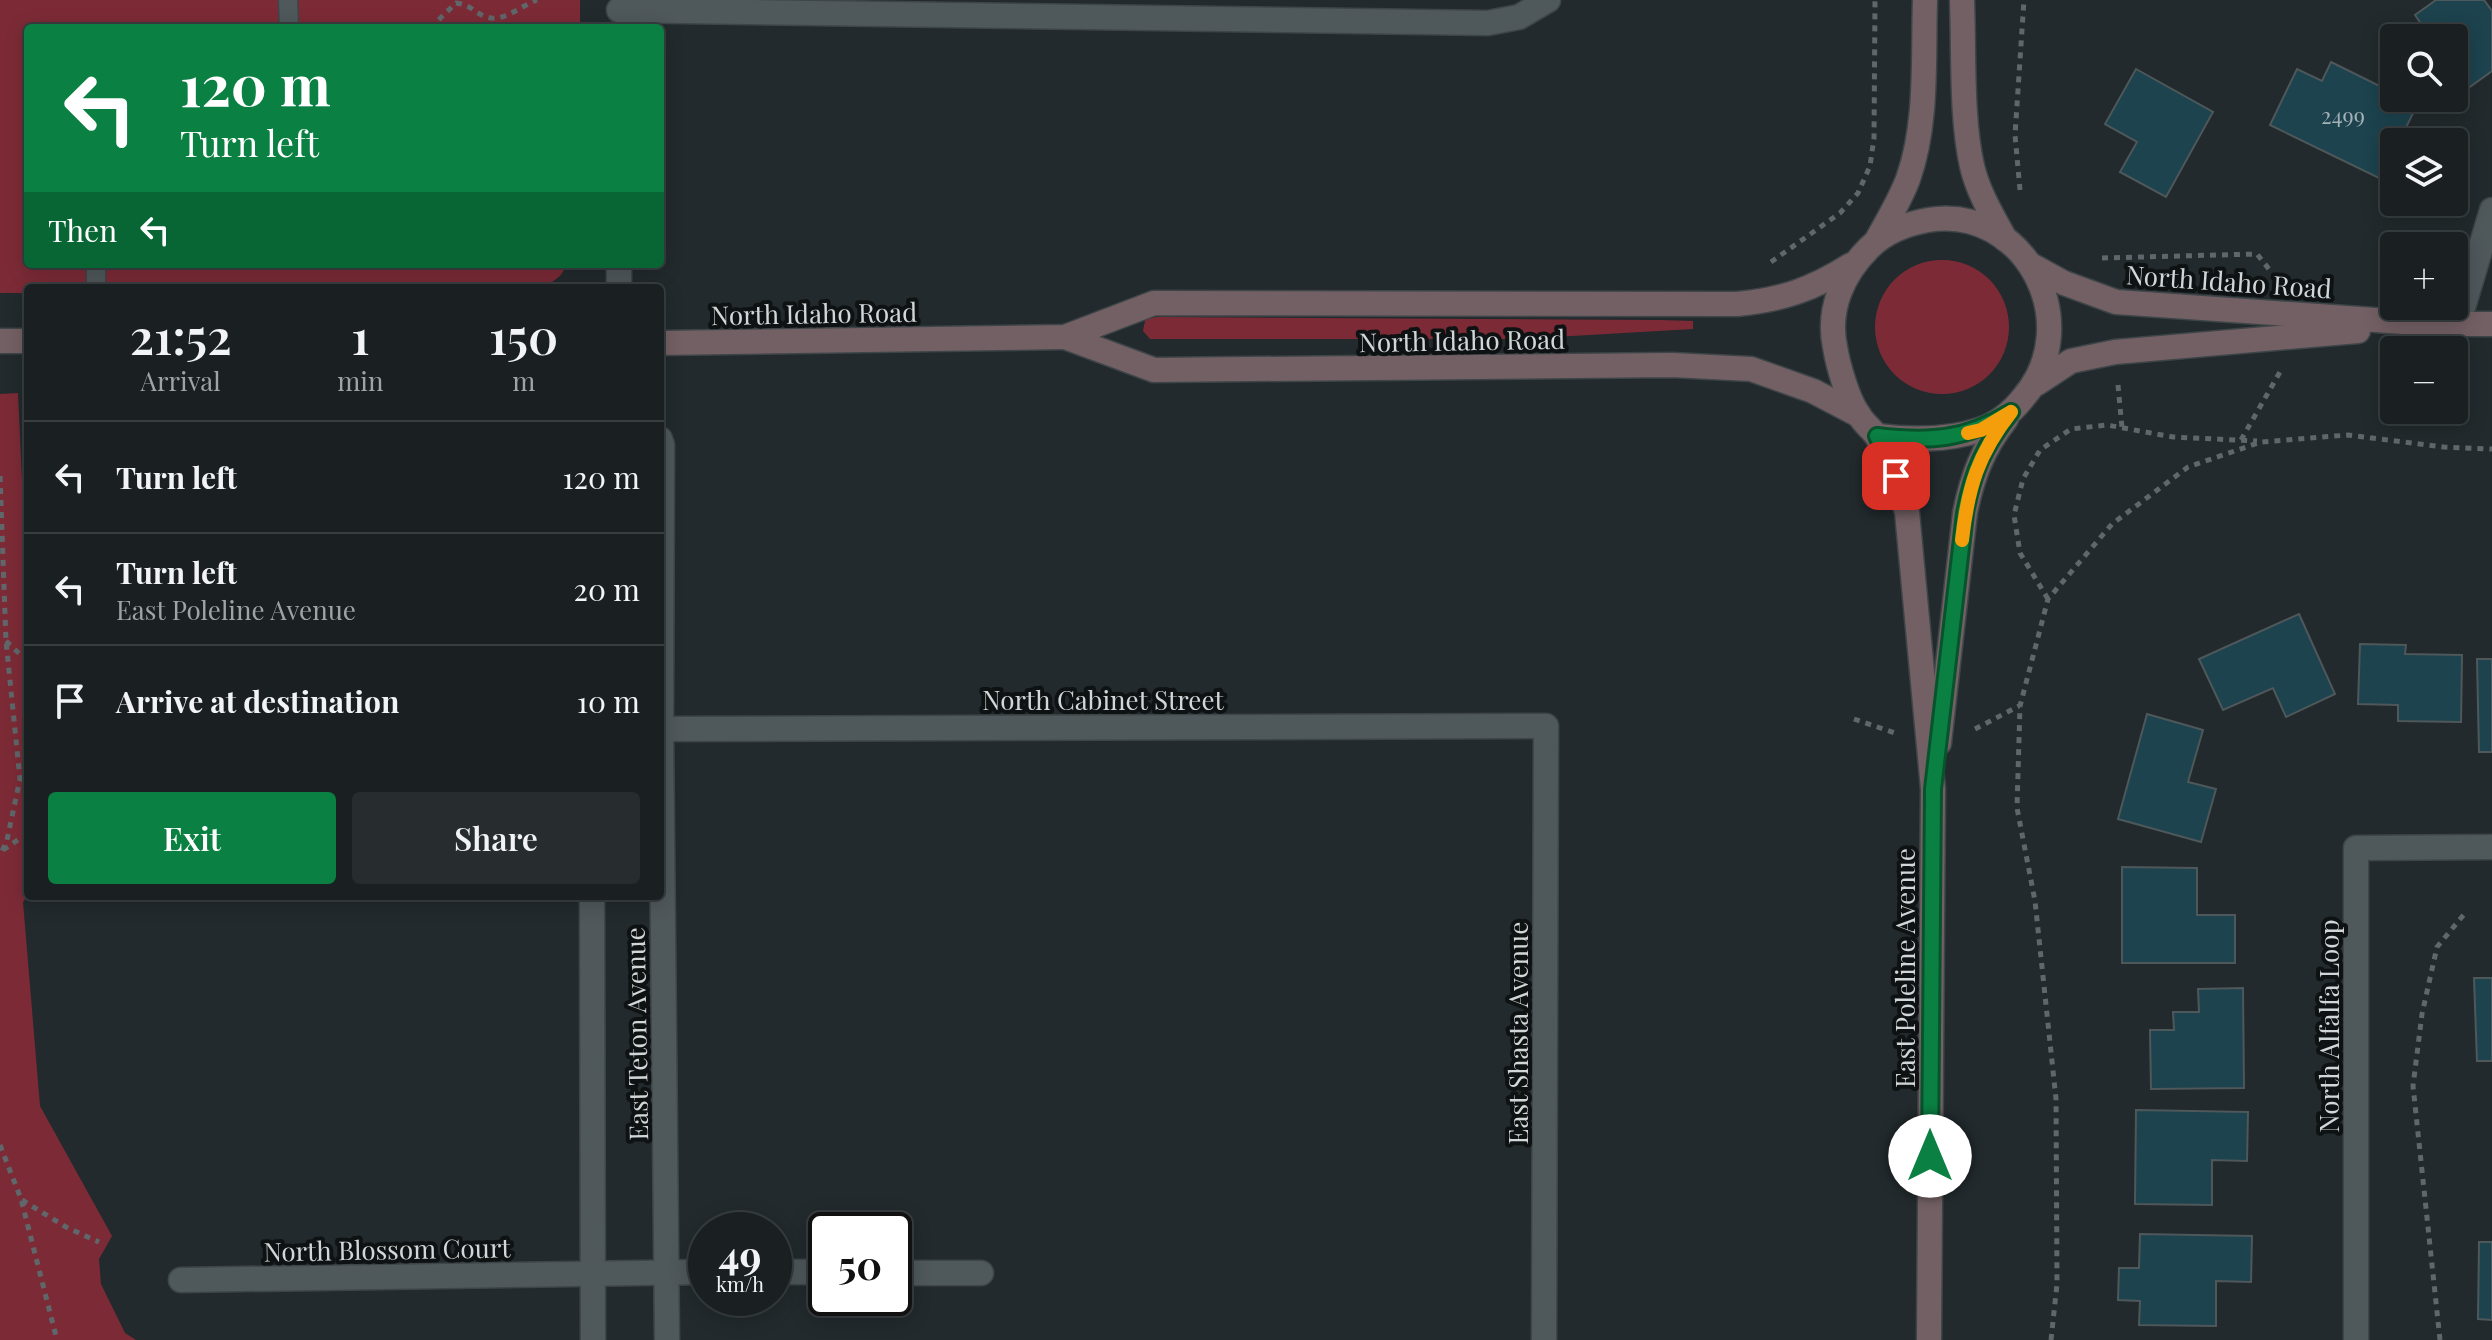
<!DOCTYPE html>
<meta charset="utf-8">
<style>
:root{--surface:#1a2022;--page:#272d2f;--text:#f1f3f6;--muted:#9fa3a5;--line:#383e40;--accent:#0b8043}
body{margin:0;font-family:"Playfair Display",serif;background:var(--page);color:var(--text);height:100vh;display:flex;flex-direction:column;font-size:30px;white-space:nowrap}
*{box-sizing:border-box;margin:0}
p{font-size:26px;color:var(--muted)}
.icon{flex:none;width:44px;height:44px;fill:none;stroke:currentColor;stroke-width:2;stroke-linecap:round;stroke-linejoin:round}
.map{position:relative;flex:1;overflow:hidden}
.sheet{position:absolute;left:24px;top:284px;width:640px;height:616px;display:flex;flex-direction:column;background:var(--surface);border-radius:8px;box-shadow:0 4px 20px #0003,0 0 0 2px var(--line)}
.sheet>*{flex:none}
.banner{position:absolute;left:24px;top:24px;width:640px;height:244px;border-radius:8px;box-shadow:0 4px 20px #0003,0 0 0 2px var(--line);background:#0b8043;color:#fff;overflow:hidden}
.fabs{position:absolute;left:2380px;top:24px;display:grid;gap:16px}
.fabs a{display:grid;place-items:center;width:88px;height:88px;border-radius:8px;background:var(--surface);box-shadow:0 4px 20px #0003,0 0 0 2px var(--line);font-size:40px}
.speed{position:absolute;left:688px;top:1212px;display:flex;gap:16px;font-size:40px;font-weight:700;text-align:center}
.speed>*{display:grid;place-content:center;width:104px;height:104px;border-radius:50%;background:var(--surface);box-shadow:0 4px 20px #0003,0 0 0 2px var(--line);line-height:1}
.speed small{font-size:20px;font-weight:400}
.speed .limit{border:4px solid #111;border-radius:12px;background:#fff;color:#111}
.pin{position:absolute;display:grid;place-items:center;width:68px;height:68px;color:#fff;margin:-34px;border-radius:16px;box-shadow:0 4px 12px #0006}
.me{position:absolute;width:88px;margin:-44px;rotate:0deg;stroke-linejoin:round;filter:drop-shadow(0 0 6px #0008)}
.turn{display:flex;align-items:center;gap:28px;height:168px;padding:0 24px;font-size:36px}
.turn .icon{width:104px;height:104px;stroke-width:2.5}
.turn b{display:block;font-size:56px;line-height:68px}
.then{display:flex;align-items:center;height:76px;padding:0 24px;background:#0003;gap:16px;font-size:30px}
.eta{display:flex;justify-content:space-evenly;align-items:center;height:136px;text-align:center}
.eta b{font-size:48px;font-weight:600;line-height:56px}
.action{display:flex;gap:16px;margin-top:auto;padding:16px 24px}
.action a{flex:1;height:92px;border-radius:8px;background:var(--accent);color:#fff;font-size:32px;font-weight:600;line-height:92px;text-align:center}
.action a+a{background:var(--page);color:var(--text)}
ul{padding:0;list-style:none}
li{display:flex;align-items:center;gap:24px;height:112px;padding:0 24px;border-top:2px solid var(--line)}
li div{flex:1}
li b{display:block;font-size:30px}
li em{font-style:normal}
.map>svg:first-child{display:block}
.green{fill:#7c2b36}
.building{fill:#1c434e;stroke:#4e575a;stroke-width:2}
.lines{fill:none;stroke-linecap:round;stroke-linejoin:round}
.service-casing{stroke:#3e4548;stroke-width:21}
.minor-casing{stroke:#3e4548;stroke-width:27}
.secondary-casing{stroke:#3e4548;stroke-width:27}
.path{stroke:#60676a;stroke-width:5;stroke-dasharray:6 6;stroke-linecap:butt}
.service{stroke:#4f585b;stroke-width:18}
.minor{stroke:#4f585b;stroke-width:24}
.secondary{stroke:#736064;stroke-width:24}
.route-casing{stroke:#07532c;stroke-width:20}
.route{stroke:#0b8043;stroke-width:14}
.slow{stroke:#f59e0b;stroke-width:14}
.labels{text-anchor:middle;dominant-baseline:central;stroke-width:8;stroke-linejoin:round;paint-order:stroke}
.number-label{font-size:22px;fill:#a4b1b6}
.street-label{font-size:26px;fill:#d1d6d8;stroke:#0e1213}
</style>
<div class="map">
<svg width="2492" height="1340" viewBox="0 0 2492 1340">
<rect width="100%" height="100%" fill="#222a2d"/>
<g class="green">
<polygon points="0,0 580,0 580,28 28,28 28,264 568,264 560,276 544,288 28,288 28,293 0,293"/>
<circle cx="1942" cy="327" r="67"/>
<polygon points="1158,317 1660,320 1693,321 1693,329 1519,339 1150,339 1143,331 1145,321 1148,318"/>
<polygon points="18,393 28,610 28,895 23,902 40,1106 112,1236 99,1259 101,1284 125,1333 136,1340 0,1340 0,394"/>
</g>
<g class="building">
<polygon points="2436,0 2484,0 2492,11 2492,71 2442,107 2436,98 2454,98 2454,38 2431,38 2415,15"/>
<polygon points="2331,62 2394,93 2394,98 2404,98 2417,105 2399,142 2394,142 2394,152 2381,179 2270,125 2297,69 2322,81"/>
<polygon points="2136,69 2213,112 2166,197 2120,172 2137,142 2105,124"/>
<polygon points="2299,614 2335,694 2286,717 2273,688 2223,710 2199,659"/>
<polygon points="2360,644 2406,645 2405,654 2462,655 2461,722 2398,721 2398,705 2358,704"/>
<polygon points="2477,659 2492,659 2492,752 2479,752"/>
<polygon points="2147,714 2203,730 2188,782 2216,789 2201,842 2118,819"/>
<polygon points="2122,867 2197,868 2197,915 2235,915 2235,963 2122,963"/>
<polygon points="2474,978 2492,978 2492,1061 2477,1061"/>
<polygon points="2243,988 2244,1088 2151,1089 2150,1030 2174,1030 2173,1012 2199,1012 2198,989"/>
<polygon points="2136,1110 2248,1112 2247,1161 2212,1160 2212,1205 2135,1204"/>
<polygon points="2140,1234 2252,1236 2251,1282 2216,1281 2216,1326 2139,1325 2140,1301 2118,1300 2119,1268 2139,1268"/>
<polygon points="2479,1242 2492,1242 2492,1320 2478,1319"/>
</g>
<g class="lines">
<g class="service-casing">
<g id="service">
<polyline points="288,0 289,28"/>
<polyline points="96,264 96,288"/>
</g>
</g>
<g class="minor-casing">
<g id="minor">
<polyline points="619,10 1488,23 1519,17 1548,0"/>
<polyline points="619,288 619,264"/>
<polyline points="2458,324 2492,210"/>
<polyline points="660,439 662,445 661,729 667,1340"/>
<polyline points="660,729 1546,726 1544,1340"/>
<polyline points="592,896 593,1340"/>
<polyline points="774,1272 826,1272"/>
<polyline points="894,1273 981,1273"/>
<polyline points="181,1280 706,1272"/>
<polyline points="2356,1340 2356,848 2492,847"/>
</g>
</g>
<g class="secondary-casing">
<g id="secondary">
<path d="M 1962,0 C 1964,51 1961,118 1972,166 C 1978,192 1992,215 2005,239"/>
<path d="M 1877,240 C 1888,220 1900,200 1908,179 C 1928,123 1923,58 1925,0"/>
<polyline points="2031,265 2064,283 2116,302 2432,324 2492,324"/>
<polyline points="1065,337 1154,370 1672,365 1751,369 1813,391 1857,414"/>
<polyline points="0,341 28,341"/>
<path d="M 660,343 L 1065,337 L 1154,303 L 1737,304 C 1782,300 1813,289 1851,265"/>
<polyline points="2036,384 2071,361 2115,352 2358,331"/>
<path d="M 1877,436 C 1911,440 1946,441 1979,430 C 1997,424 2012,412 2023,398 C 2087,324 2025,204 1928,220 C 1906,224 1885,232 1869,248 C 1843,274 1827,309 1835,347 C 1838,365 1848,401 1859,415 C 1864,424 1873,430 1878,438 C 1891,461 1899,487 1907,512 L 1933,789 L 1929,1340"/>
<path d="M 1939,743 L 1965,513 C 1972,477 1983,448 2006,419"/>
</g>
</g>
<g class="path">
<path d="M 430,28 L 456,3 C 472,5 474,13 487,17 C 503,23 522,5 537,0"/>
<polyline points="2020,190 2015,135 2024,0"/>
<polyline points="2102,258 2257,254 2276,278"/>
<polyline points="1771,262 1840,213 1858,193 1870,166 1874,138 1875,0"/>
<polyline points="389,264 390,267"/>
<polyline points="2118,385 2122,428"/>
<polyline points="2241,440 2280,372"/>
<polyline points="0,476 6,641 20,779 7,840 0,856"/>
<polyline points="2048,599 2020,553 2014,515 2023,479 2040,450 2071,429 2107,425 2173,437 2257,441"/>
<polyline points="6,641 28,662"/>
<polyline points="1854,719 1895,733"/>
<polyline points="1975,729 2019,706"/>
<polyline points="3,850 28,833"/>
<polyline points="0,1145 21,1199 57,1340"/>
<polyline points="22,1200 66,1227 99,1242"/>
<polyline points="2051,1340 2057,1284 2056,1099 2035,901 2017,808 2020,706 2048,599 2112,524 2188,467 2261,442 2348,435 2444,447 2492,449"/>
<polyline points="2440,1340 2413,1086 2422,1014 2437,947 2466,912"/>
</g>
<use href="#service" class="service"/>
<use href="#minor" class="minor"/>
<use href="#secondary" class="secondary"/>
</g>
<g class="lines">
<g class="route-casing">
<path id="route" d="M 1896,476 L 1877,436 C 1930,442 1965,440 2011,412 C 1984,446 1973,471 1965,513 L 1933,789 L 1930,1156"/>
</g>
<use href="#route" class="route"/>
<path class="slow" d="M 1962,540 C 1968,487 1978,454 2011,412 L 1981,430 L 1968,433"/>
</g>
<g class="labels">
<g class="number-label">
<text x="2343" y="115">2499</text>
</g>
<g class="street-label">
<text transform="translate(2229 281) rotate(4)">North Idaho Road</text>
<text transform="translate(814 313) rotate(-1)">North Idaho Road</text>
<text transform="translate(1462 340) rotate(-1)">North Idaho Road</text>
<text x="1103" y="699">North Cabinet Street</text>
<text transform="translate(1904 968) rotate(-90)">East Poleline Avenue</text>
<text transform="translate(2328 1026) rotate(-90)">North Alfalfa Loop</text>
<text transform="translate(1517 1033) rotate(-90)">East Shasta Avenue</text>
<text transform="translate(636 1034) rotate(-91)">East Teton Avenue</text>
<text transform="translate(387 1249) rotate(-1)">North Blossom Court</text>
</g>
</g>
</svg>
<div class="fabs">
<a><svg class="icon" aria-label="search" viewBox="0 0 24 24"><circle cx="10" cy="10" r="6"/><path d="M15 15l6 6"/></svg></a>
<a><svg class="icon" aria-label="layers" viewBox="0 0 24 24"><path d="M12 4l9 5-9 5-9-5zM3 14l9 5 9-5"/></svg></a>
<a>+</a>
<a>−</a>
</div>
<div class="speed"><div>49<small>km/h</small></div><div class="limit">50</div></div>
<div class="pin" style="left:1896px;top:476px;background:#d93025"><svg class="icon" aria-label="arrive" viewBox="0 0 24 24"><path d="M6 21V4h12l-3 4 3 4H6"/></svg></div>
<svg class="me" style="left:1930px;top:1156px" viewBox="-20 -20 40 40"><circle r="19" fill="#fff"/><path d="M0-13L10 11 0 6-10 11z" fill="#0b8043"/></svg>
<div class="banner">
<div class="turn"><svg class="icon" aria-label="left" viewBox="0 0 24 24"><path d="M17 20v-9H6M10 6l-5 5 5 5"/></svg><div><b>120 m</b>Turn left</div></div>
<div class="then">Then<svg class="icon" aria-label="left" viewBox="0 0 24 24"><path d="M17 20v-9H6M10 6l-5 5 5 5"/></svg></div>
</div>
<section class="sheet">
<div class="eta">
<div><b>21:52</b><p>Arrival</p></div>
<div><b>1</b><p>min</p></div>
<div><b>150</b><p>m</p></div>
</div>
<ul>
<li><svg class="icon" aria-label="left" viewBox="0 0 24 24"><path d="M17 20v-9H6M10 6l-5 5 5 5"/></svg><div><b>Turn left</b></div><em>120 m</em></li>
<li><svg class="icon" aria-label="left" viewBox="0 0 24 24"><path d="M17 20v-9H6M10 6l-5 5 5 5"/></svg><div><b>Turn left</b><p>East Poleline Avenue</p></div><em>20 m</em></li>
<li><svg class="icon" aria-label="arrive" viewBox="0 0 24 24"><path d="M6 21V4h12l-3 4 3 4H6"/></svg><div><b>Arrive at destination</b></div><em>10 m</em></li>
</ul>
<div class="action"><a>Exit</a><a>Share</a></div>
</section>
</div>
